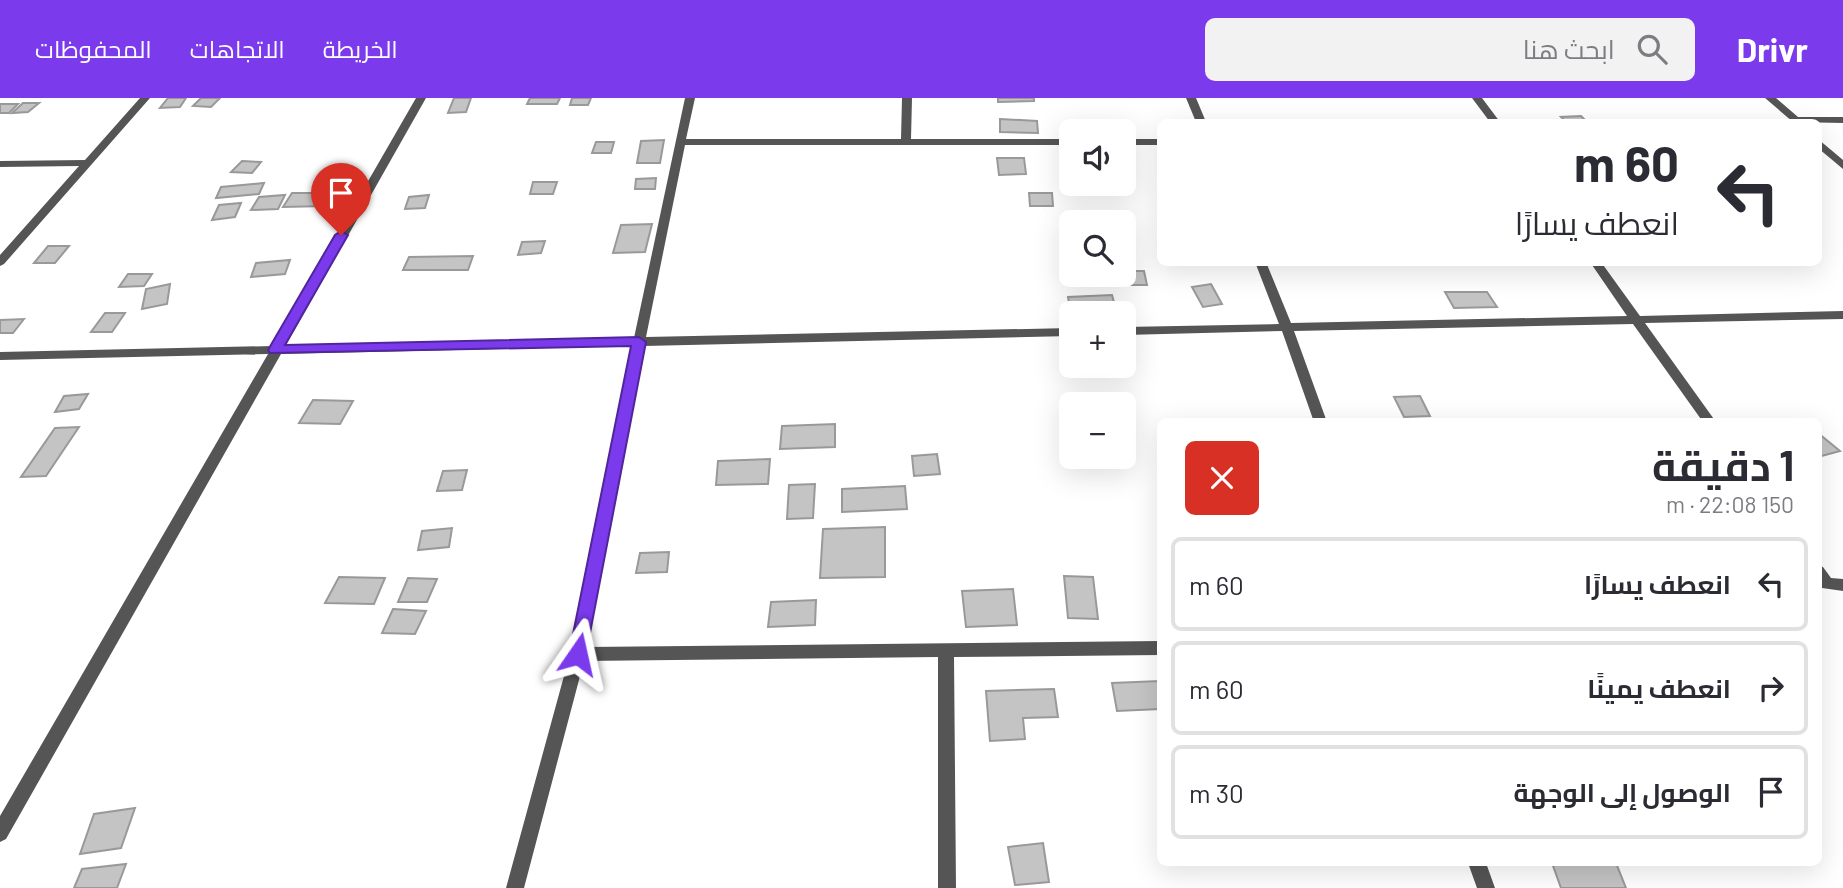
<!DOCTYPE html>
<html lang="ar">
<meta charset="utf-8">
<style>
:root{--surface:#fff;--page:#f2f2f3;--text:#2b2b33;--muted:#7c7c81;--line:#e1e1e2;--accent:#7c3aed}
body{margin:0;font-family:Barlow,Cairo,sans-serif;background:var(--page);color:var(--text);direction:rtl;height:100vh;display:flex;flex-direction:column;font-size:26px;white-space:nowrap}
*{box-sizing:border-box;margin:0}
p{font-size:23px;color:var(--muted)}
.icon{flex:none;width:38px;height:38px;fill:none;stroke:currentColor;stroke-width:2;stroke-linecap:round;stroke-linejoin:round}
.map{position:relative;flex:1;overflow:hidden;direction:ltr}
.sheet{position:absolute;left:1157px;top:320px;width:665px;height:448px;display:flex;flex-direction:column;background:var(--surface);border-radius:10px;box-shadow:0 7px 28px #0002;direction:rtl}
.sheet>*{flex:none}
.guide{position:absolute;left:1157px;top:21px;width:665px;height:147px;border-radius:10px;box-shadow:0 7px 28px #0002;direction:rtl;background:#fff;color:var(--text);overflow:hidden}
.tools{position:absolute;left:1059px;top:21px;display:grid;gap:14px}
.tools a{display:grid;place-items:center;width:77px;height:77px;border-radius:10px;background:var(--surface);box-shadow:0 7px 28px #0002;font-size:35px}
.pin{position:absolute;display:grid;place-items:center;width:60px;height:60px;color:#fff;margin:-72px -30px;border-radius:50% 50% 50% 0;rotate:-45deg;box-shadow:0 0 7px #0007}
.pin .icon{rotate:45deg}
.me{position:absolute;width:77px;margin:-38px;rotate:11deg;stroke-linejoin:round;filter:drop-shadow(0 0 5px #0008)}
.turn{display:flex;align-items:center;gap:24px;height:147px;padding:0 28px;font-size:32px}
.turn .icon{width:91px;height:91px;stroke-width:2.5}
.turn b{display:block;font-size:49px;line-height:60px}
.round{display:grid;place-items:center;flex:none;width:74px;height:74px;border-radius:10px;background:var(--page)}
.overview{display:flex;align-items:center;justify-content:space-between;height:119px;padding:0 28px}
h1{font-size:42px;font-weight:700;line-height:52px}
ul{padding:0;list-style:none}
li{display:flex;align-items:center;gap:21px;height:94px;margin:0 14px 10px;padding:0 14px;border:4px solid var(--line);border-radius:10px}
li div{flex:1}
li b{display:block;font-size:26px}
li em{font-style:normal}
header{display:flex;align-items:center;gap:42px;box-sizing:border-box;height:98px;padding:0 35px;background:var(--accent);color:#fff}
header strong{font-size:33px}
nav{display:flex;gap:38px;margin-inline-start:auto;font-size:24px}
.search{width:490px;height:63px;background:var(--page);display:flex;align-items:center;gap:18px;box-sizing:border-box;padding:0 24px;border-radius:10px;color:var(--muted);font-size:26px}
.map>svg:first-child{display:block}
.building{fill:#c4c4c4;stroke:#999;stroke-width:2}
.lines{fill:none;stroke-linecap:round;stroke-linejoin:round}
.street{fill:#555;fill-rule:evenodd}
.route{fill:#7c3aed;stroke:#51269a;stroke-width:2}
</style>
<header>
<strong>Drivr</strong>
<div class="search"><svg class="icon" aria-label="search" viewBox="0 0 24 24"><circle cx="10" cy="10" r="6"/><path d="M15 15l6 6"/></svg>ابحث هنا</div>
<nav><a>الخريطة</a><a>الاتجاهات</a><a>المحفوظات</a></nav>
</header>
<div class="map">
<svg width="1843" height="790" viewBox="0 0 1843 790">
<rect width="100%" height="100%" fill="#fff"/>
<g class="building">
<polygon points="168,0 186,0 180,9 160,10"/>
<polygon points="201,0 220,0 211,9 193,8"/>
<polygon points="454,0 471,0 466,14 448,15"/>
<polygon points="530,0 560,0 557,6 527,6"/>
<polygon points="572,0 591,0 588,7 570,7"/>
<polygon points="998,0 1034,0 1034,3 998,4"/>
<polygon points="23,5 39,5 28,14 12,15"/>
<polygon points="0,6 18,6 9,15 0,15"/>
<polygon points="1581,18 1587,24 1566,24 1561,19"/>
<polygon points="1000,21 1037,23 1038,35 1000,34"/>
<polygon points="664,42 660,65 637,65 641,43"/>
<polygon points="596,44 614,44 611,55 592,55"/>
<polygon points="997,60 1024,60 1026,76 999,77"/>
<polygon points="242,63 261,64 252,75 231,74"/>
<polygon points="656,80 655,91 635,91 636,81"/>
<polygon points="533,84 557,84 553,96 530,96"/>
<polygon points="264,85 259,96 216,100 221,89"/>
<polygon points="292,95 335,95 327,108 283,109"/>
<polygon points="1029,95 1052,95 1053,108 1030,108"/>
<polygon points="285,97 278,111 251,112 259,99"/>
<polygon points="429,97 425,110 405,111 409,99"/>
<polygon points="241,105 235,119 212,122 219,107"/>
<polygon points="652,126 645,154 613,155 621,127"/>
<polygon points="545,143 541,155 518,157 522,144"/>
<polygon points="48,148 69,148 55,165 34,165"/>
<polygon points="473,158 468,172 403,172 409,159"/>
<polygon points="290,162 285,176 251,179 256,165"/>
<polygon points="1124,173 1144,173 1147,187 1126,187"/>
<polygon points="128,176 152,176 144,188 119,189"/>
<polygon points="170,186 167,206 142,211 146,191"/>
<polygon points="1211,186 1222,206 1203,209 1192,189"/>
<polygon points="1445,194 1487,194 1497,209 1454,210"/>
<polygon points="1112,197 1117,215 1071,216 1068,199"/>
<polygon points="105,215 125,215 112,234 91,234"/>
<polygon points="24,221 13,235 0,235 0,222"/>
<polygon points="88,296 79,311 55,314 64,298"/>
<polygon points="1420,298 1430,318 1404,319 1394,299"/>
<polygon points="313,302 353,303 340,326 299,325"/>
<polygon points="835,326 835,349 780,351 782,328"/>
<polygon points="79,329 46,378 21,379 55,330"/>
<polygon points="1818,335 1840,353 1818,359"/>
<polygon points="937,356 940,376 914,378 912,358"/>
<polygon points="770,361 768,386 716,387 718,363"/>
<polygon points="467,372 462,392 437,393 443,373"/>
<polygon points="815,386 813,420 787,421 789,387"/>
<polygon points="905,388 907,411 842,414 842,391"/>
<polygon points="885,429 885,479 820,480 823,431"/>
<polygon points="452,430 449,449 418,452 422,433"/>
<polygon points="669,454 667,474 636,475 640,455"/>
<polygon points="1064,478 1093,479 1098,521 1068,520"/>
<polygon points="339,479 385,480 374,506 325,505"/>
<polygon points="408,480 437,481 427,504 398,504"/>
<polygon points="1013,491 1017,527 966,529 962,493"/>
<polygon points="816,502 815,527 768,529 771,504"/>
<polygon points="393,511 426,513 415,536 382,535"/>
<polygon points="1160,583 1160,611 1117,613 1112,585"/>
<polygon points="1054,591 1058,619 1023,620 1025,641 990,643 986,593"/>
<polygon points="135,710 121,750 80,756 94,716"/>
<polygon points="1043,745 1049,784 1015,787 1008,749"/>
<polygon points="1552,765 1616,765 1626,790 1561,790"/>
<polygon points="126,766 117,790 74,790 82,771"/>
</g>
<g class="lines">
<g class="street">
<polygon points="140,0 150,0 4,166 0,168 0,157 79,68 0,69 0,63 85,62"/>
<polygon points="416,0 426,0 286,247 634,240 685,0 695,0 686,41 901,41 902,0 912,0 911,41 1071,41 1071,47 685,47 646,239 1071,230 1071,238 644,248 587,549 1160,543 1160,557 954,559 956,790 938,790 938,559 584,563 524,790 506,790 570,556 632,248 281,256 6,741 0,744 0,718 268,256 0,262 0,254 273,248"/>
<polygon points="1186,0 1196,0 1206,24 1196,24"/>
<polygon points="1472,0 1482,0 1500,24 1490,24"/>
<polygon points="1765,0 1776,0 1798,19 1843,19 1843,25 1793,24"/>
<rect x="1124" y="41" width="36" height="6"/>
<polygon points="1818,41 1843,62 1843,71 1818,50"/>
<polygon points="1255,164 1266,164 1291,225 1627,218 1590,164 1601,164 1640,218 1843,213 1843,221 1645,225 1716,324 1703,324 1633,226 1294,233 1327,324 1314,324 1282,233 1124,237 1124,229 1279,226"/>
<polygon points="1818,467 1823,469 1831,480 1843,481 1843,493 1822,490 1818,485"/>
<polygon points="1468,765 1486,765 1495,790 1477,790"/>
</g>
</g>
<polygon class="route" points="341,133 348,137 285,247 639,239 646,244 585,561 578,563 572,561 569,556 631,248 270,255 268,252 335,137"/>
</svg>
<div class="tools">
<a><svg class="icon" aria-label="sound" viewBox="0 0 24 24"><path d="M4 9h4l5-4v14l-5-4H4zM17 9q2 3 0 6"/></svg></a>
<a><svg class="icon" aria-label="search" viewBox="0 0 24 24"><circle cx="10" cy="10" r="6"/><path d="M15 15l6 6"/></svg></a>
<a>+</a>
<a>−</a>
</div>
<div class="pin" style="left:341px;top:137px;background:#d93025"><svg class="icon" aria-label="arrive" viewBox="0 0 24 24"><path d="M6 21V4h12l-3 4 3 4H6"/></svg></div>
<svg class="me" style="left:578px;top:556px" viewBox="-20 -20 40 40"><path d="M0-17L14 15 0 8-14 15z" fill="#7c3aed" stroke="#fff" stroke-width="4"/></svg>
<div class="guide">
<div class="turn"><svg class="icon" aria-label="left" viewBox="0 0 24 24"><path d="M17 20v-9H6M10 6l-5 5 5 5"/></svg><div><b>60 m</b>انعطف يسارًا</div></div>
</div>
<section class="sheet">
<div class="overview"><div><h1>1 دقيقة</h1><p>150 m · 22:08</p></div><a class="round" style="background:#d93025;color:#fff"><svg class="icon" aria-label="close" viewBox="0 0 24 24"><path d="M6 6l12 12M18 6L6 18"/></svg></a></div>
<ul>
<li><svg class="icon" aria-label="left" viewBox="0 0 24 24"><path d="M17 20v-9H6M10 6l-5 5 5 5"/></svg><div><b>انعطف يسارًا</b></div><em>60 m</em></li>
<li><svg class="icon" aria-label="right" viewBox="0 0 24 24"><path d="M7 20v-9h11M14 6l5 5-5 5"/></svg><div><b>انعطف يمينًا</b></div><em>60 m</em></li>
<li><svg class="icon" aria-label="arrive" viewBox="0 0 24 24"><path d="M6 21V4h12l-3 4 3 4H6"/></svg><div><b>الوصول إلى الوجهة</b></div><em>30 m</em></li>
</ul>
</section>
</div>
